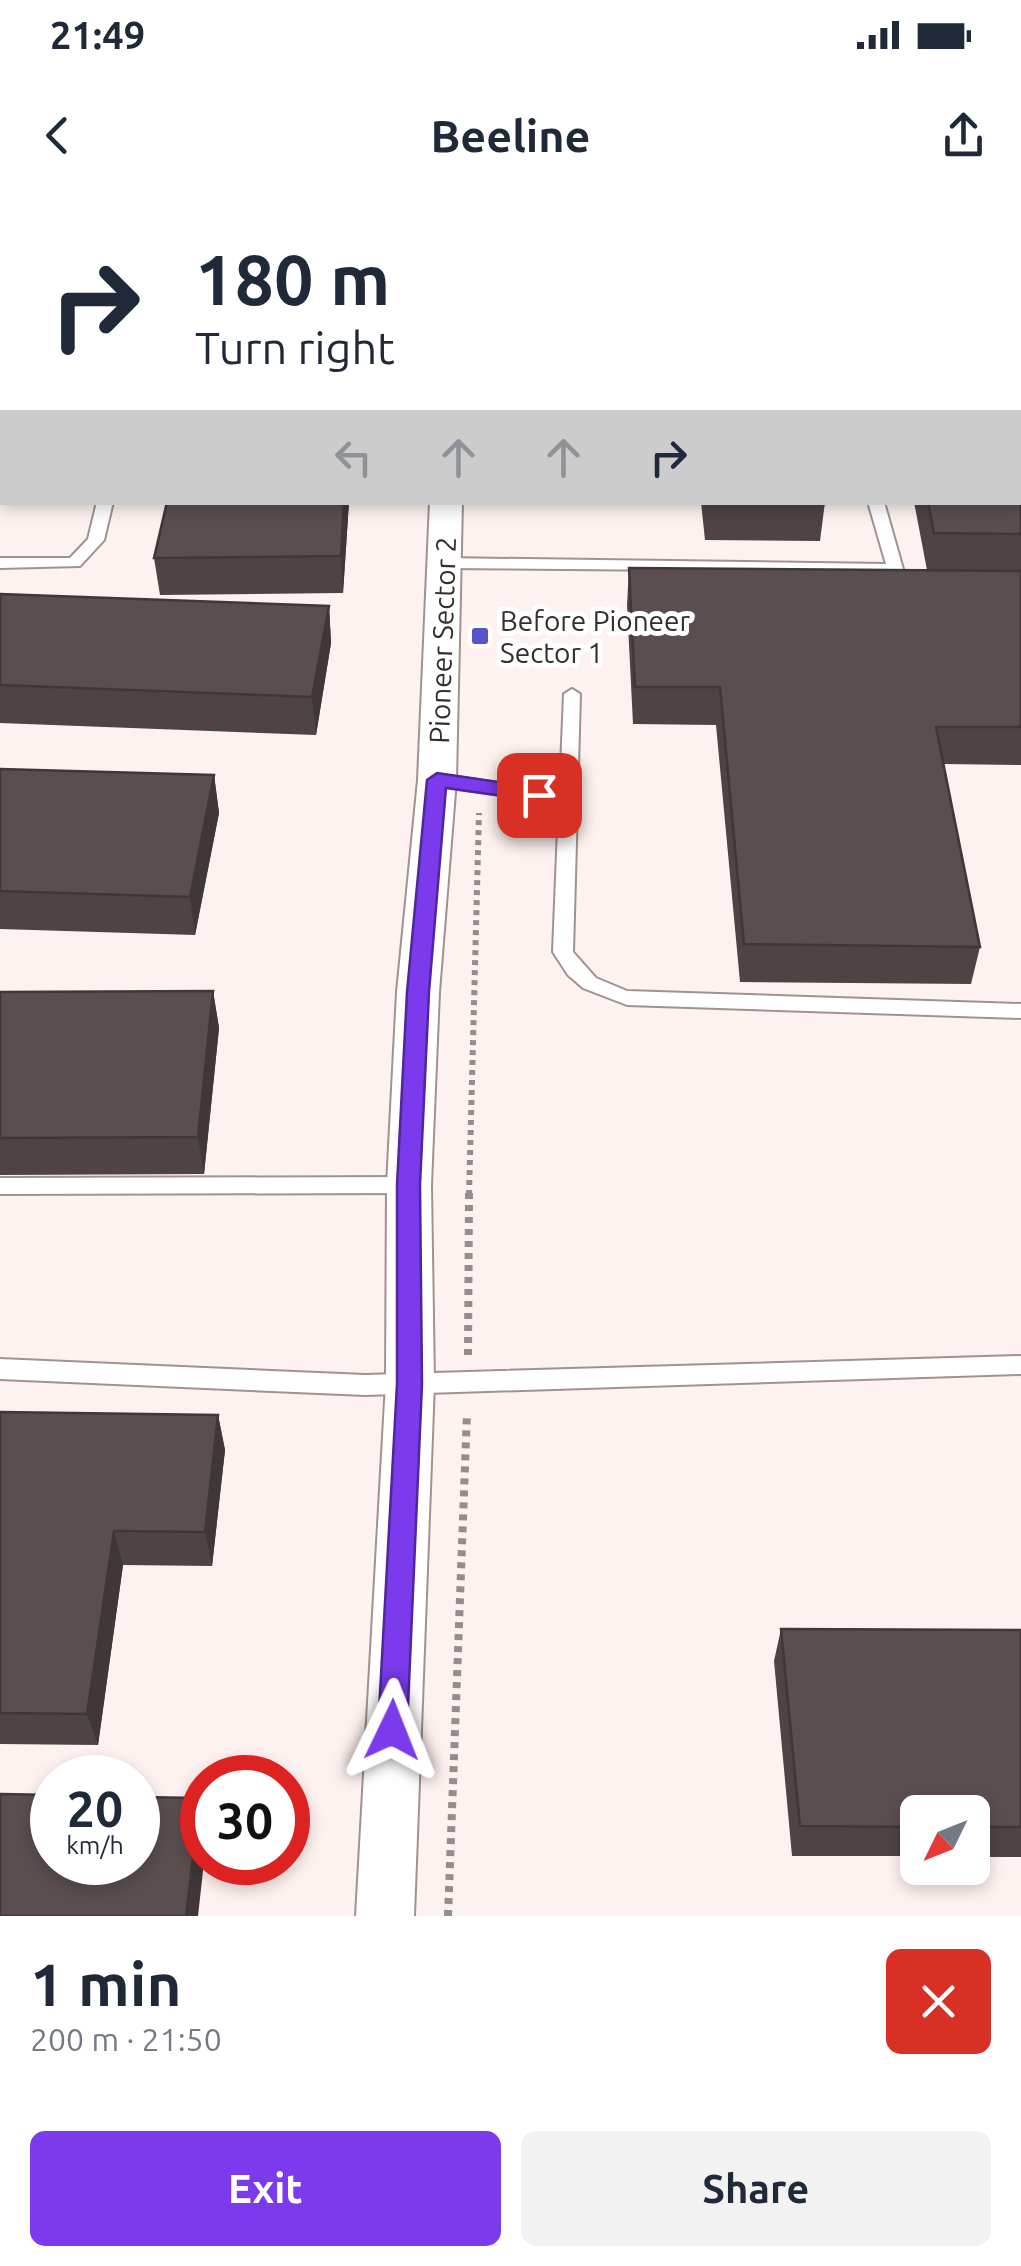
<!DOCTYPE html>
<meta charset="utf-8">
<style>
:root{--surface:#fff;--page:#f2f2f3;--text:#1f2937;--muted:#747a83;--accent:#7c3aed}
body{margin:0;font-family:Ubuntu,sans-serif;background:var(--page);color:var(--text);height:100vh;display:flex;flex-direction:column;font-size:38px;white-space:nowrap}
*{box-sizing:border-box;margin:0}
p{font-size:32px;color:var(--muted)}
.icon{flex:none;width:55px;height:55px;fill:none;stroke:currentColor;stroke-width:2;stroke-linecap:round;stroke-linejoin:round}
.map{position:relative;height:1716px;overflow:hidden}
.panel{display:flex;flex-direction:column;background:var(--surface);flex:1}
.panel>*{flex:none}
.hud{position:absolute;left:0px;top:0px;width:1022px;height:305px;box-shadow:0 5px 15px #0003;background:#fff;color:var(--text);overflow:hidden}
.needle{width:65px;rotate:227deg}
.fabs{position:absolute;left:900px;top:1595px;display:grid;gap:20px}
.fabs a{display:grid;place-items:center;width:90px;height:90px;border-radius:15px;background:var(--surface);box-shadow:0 5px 15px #0003;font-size:50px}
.speed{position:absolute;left:30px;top:1555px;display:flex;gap:20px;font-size:50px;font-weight:700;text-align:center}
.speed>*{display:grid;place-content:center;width:130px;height:130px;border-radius:50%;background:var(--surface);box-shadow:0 5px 15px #0003;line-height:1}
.speed small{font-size:25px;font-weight:400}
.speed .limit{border:15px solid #d22;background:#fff;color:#111}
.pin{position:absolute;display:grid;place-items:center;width:85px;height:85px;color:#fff;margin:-42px;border-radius:20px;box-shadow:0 5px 15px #0006}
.me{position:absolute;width:110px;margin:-55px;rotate:2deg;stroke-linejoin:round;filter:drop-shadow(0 0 8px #0008)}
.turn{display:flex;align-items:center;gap:35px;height:210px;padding:0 30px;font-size:45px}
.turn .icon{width:130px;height:130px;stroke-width:2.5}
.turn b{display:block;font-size:70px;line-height:85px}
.lanes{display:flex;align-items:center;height:95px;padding:0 30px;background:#0003;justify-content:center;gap:50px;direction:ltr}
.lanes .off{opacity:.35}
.round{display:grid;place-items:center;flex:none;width:105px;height:105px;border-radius:15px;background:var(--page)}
.summary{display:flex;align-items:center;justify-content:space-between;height:170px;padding:0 30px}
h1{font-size:60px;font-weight:700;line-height:75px}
.action{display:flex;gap:20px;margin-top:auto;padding:20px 30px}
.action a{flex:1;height:115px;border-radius:15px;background:var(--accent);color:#fff;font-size:40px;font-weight:700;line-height:115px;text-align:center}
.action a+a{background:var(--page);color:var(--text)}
.status{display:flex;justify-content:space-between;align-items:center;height:70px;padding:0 50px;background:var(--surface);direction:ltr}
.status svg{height:28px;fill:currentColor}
header{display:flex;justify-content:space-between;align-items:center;height:130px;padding:0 30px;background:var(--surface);font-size:45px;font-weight:700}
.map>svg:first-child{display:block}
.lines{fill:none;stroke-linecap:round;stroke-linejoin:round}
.service-casing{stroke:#a0928f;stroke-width:4}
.minor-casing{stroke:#a0928f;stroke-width:4}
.path-far1{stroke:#958d8b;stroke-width:6;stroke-dasharray:5 5;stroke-linecap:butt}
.path{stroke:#958d8b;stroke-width:8;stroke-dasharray:6 6;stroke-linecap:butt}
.service{fill:#fff;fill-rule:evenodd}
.minor{fill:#fff;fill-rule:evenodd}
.wall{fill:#4e4345}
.shaded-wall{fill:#403738}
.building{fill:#5b4e50;stroke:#403738;stroke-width:2.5}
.route{fill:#7c3aed;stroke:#51269a;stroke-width:2.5}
.poi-dot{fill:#5754cc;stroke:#fff;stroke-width:4}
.labels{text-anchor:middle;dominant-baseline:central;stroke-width:10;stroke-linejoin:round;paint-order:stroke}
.poi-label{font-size:28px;fill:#342e2d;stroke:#fff;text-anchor:start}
.street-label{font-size:28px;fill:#342e2d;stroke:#fff}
</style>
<div class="status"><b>21:49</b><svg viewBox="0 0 49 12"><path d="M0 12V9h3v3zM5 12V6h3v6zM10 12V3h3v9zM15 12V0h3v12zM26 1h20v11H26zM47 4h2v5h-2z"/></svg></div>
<header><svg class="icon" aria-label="back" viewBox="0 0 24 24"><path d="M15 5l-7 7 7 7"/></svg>Beeline<svg class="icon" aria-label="share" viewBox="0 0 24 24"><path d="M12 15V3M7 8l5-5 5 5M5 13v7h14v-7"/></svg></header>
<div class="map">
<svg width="1021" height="1716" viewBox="0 0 1021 1716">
<rect width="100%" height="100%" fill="#fef2f0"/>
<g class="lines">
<g class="service-casing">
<g id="service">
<polygon points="2,7 2,21 0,22 0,8"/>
<polygon points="97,302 113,302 104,340 80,366 0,368 0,358 70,358 88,339"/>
<polygon points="868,302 884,302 903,369 901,372 444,368 436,363 444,358 886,364"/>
<polygon points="572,489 580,494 573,752 596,778 627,791 1021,804 1021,818 627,805 583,788 568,775 553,752 559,603 437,586 428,580 437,574 560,592 564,494"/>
<polygon points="409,977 416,979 420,985 416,991 409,993 0,994 0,978"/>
<polygon points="1021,1156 1021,1174 365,1195 0,1179 0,1159 365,1175"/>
</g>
</g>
<g class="minor-casing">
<g id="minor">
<polygon points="446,0 474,0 474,2 447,2"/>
<polygon points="430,302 462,302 456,580 439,792 431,985 434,1183 414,1716 356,1716 386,1183 387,985 397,792 418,580"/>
</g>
</g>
<polyline class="path-far1" points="469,995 479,613"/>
<g class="path">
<polyline points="468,1155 469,993"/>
<polyline points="448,1716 467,1213"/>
</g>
<use href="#service" class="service"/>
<use href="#minor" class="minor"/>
</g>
<g class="wall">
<polygon points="664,0 1021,0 1021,47 1020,2 664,2"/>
<polygon points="1021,241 1021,565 943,564 980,747 971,784 740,782 716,525 633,524 627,405 629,368 927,370 914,302 1020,302"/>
<polygon points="349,302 343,393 160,395 154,358"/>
<polygon points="701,302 825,302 820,341 705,340"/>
<polygon points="0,394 329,406 331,443 316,535 0,523"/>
<polygon points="0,569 214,575 219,613 195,735 0,729"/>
<polygon points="213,791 219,828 204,974 0,975 0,792"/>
<polygon points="0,1212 218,1215 225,1250 212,1366 123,1365 98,1545 0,1544"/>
<polygon points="781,1429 1021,1430 1021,1657 972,1657 972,1612 918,1612 918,1656 792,1656 774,1461"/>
</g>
<g class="shaded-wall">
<polygon points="344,302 349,302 343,393 341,356"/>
<polygon points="329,406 331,443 316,535 312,497"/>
<polygon points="214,575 219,613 195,735 190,697"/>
<polygon points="213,791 219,828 204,974 198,937"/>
<polygon points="218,1215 225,1250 212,1366 205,1332"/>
<polygon points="114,1331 123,1365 98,1545 87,1514"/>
<polygon points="200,1598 202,1607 202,1662 204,1662 198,1716 186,1716"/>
</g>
<g class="building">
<polygon points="227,0 366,0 365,2 226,2"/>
<polygon points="669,0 1021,0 1021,12 1020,2 669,2"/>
<polygon points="1020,241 1021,334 934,333 928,302 1020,302"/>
<polygon points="167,302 344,302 341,356 154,358"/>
<polygon points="708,302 825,302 825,304 708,303"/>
<polygon points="629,368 1021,371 1021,527 936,527 980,747 744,744 720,487 635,487"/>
<polygon points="0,394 329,406 312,497 0,485"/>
<polygon points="0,569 214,575 190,697 0,691"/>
<polygon points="213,791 198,937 0,938 0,792"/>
<polygon points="0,1212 218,1215 205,1332 114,1331 87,1514 0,1513"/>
<polygon points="781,1429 1021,1430 1021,1627 972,1627 972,1612 918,1612 918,1627 800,1626"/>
<polygon points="0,1594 52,1595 52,1662 138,1662 138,1597 200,1598 186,1716 0,1716"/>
</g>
<polygon class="route" points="437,573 539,588 549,595 539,601 446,588 429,792 420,985 422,1184 407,1530 403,1540 392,1544 382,1540 378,1530 397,1184 397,985 407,792 427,580"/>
<rect class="poi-dot" x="470" y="426" width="20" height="20" rx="5"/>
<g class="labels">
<g class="poi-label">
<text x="500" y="420">Before Pioneer<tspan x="500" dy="32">Sector 1</tspan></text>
</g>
<g class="street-label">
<text transform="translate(442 440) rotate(-88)">Pioneer Sector 2</text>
</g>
</g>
</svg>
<div class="fabs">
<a><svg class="needle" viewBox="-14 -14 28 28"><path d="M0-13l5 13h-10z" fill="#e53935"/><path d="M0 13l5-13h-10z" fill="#747a83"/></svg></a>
</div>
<div class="speed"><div>20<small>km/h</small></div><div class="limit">30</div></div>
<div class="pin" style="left:539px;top:595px;background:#d93025"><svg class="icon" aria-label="arrive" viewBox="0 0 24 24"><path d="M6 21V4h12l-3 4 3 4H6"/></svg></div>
<svg class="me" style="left:392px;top:1530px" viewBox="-20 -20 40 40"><path d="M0-17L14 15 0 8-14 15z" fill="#7c3aed" stroke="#fff" stroke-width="4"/></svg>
<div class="hud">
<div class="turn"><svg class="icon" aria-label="right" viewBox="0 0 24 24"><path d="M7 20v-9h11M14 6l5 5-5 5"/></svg><div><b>180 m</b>Turn right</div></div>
<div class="lanes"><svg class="icon off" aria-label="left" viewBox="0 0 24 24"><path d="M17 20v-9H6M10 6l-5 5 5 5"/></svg><svg class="icon off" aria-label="ahead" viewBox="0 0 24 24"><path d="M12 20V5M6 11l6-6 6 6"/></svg><svg class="icon off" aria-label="ahead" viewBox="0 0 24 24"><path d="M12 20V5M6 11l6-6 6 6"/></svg><svg class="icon" aria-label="right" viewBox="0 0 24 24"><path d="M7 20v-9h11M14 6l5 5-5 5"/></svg></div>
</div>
</div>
<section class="panel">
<div class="summary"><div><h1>1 min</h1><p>200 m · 21:50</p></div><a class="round" style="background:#d93025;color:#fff"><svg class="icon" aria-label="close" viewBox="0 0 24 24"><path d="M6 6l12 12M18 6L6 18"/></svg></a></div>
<div class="action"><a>Exit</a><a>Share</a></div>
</section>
